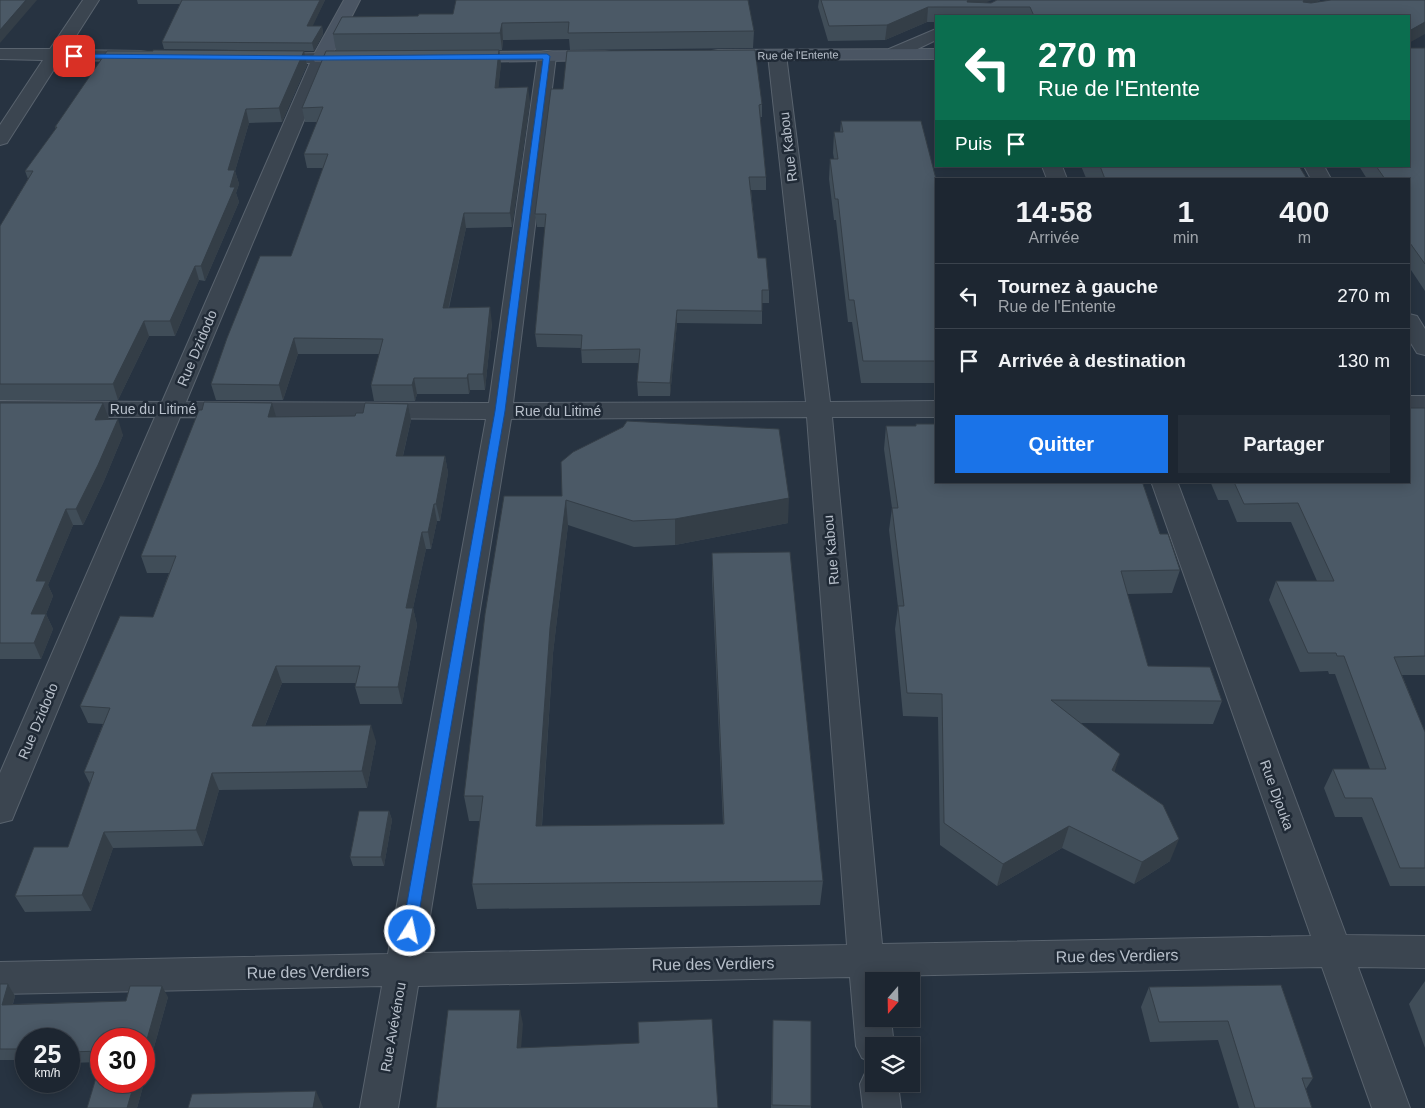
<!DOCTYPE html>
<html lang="fr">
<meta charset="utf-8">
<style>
:root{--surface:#1d2631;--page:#252e39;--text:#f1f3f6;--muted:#a0a5ab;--line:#3b434d;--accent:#1a73e8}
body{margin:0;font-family:Arial,sans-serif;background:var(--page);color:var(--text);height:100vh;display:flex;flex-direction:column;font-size:19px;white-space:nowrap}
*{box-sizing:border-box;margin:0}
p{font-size:16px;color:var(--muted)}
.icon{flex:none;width:28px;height:28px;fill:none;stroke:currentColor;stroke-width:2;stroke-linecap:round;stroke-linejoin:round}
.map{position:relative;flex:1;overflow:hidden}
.side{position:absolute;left:935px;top:178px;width:475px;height:305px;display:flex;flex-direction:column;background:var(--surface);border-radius:0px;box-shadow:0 2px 12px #0003,0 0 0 1px var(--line)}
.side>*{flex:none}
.top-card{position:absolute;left:935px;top:15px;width:475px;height:152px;border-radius:0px;box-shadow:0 2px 12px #0003,0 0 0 1px var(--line);background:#0b6e4f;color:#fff;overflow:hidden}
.needle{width:32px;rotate:200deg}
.fabs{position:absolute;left:865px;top:972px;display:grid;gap:10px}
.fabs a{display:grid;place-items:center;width:55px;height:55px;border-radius:0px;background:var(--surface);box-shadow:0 2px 12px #0003,0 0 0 1px var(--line);font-size:25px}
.speed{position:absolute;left:15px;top:1028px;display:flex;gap:10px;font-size:25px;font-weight:700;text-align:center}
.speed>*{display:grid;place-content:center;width:65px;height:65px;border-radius:50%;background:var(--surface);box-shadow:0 2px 12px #0003,0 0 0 1px var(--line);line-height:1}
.speed small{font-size:12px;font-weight:400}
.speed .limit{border:8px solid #d22;background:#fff;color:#111}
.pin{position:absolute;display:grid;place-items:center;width:42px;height:42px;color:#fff;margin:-21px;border-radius:10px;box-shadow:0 2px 8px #0006}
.me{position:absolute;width:55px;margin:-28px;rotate:10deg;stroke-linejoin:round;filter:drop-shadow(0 0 4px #0008)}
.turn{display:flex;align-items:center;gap:18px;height:105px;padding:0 20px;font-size:22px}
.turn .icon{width:65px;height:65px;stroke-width:2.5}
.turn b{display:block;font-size:35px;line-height:42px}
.then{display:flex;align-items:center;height:48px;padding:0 20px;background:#0003;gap:10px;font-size:19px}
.eta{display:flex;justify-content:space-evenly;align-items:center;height:85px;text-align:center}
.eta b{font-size:30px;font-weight:700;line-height:35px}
.primary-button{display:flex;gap:10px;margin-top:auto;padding:10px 20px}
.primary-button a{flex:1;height:58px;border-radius:0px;background:var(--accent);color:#fff;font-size:20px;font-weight:700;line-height:58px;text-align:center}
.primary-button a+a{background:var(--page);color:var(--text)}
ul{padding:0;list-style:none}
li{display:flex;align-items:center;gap:15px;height:65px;padding:0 20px;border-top:1px solid var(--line)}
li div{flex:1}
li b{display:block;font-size:19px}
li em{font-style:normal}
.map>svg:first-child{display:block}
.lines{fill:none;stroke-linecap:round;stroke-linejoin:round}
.street-casing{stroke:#59636e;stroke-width:2}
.secondary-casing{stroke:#59636e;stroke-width:2}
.street{fill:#3b4550;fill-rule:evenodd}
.secondary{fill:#4a5563;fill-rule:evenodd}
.wall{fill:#404d58;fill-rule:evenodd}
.shaded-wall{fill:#343e47}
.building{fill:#4b5966;stroke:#343e47}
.route{fill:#1a73e8;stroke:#114b97}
.labels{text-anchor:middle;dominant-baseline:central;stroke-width:5;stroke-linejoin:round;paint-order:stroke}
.far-street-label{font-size:11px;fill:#b8c0cb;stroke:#202a36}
.street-label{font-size:14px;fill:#b8c0cb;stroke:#202a36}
.near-street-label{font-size:16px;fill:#b8c0cb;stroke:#202a36}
</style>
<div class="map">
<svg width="1425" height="1108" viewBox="0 0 1425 1108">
<rect width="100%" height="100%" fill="#273341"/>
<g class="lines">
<g class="street-casing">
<g id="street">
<polygon points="83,0 99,0 67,50 141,51 147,52 150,56 147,60 141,61 60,60 7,143 0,145 0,125 43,60 0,59 0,49 50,49"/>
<polygon points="936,29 936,40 901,57 895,58 889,57 886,53 889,49"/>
<path d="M 777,50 L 783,51 L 786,55 L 830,402 L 936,401 L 936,417 L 832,417 L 882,944 L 1311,936 L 1151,481 L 1177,481 L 1346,935 L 1425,936 L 1425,968 L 1358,967 L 1410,1108 L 1372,1108 L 1322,967 L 886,976 L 886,981 L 874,981 L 874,1019 L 891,1019 L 894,1046 L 874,1046 L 874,1063 L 862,1058 L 856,1046 L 850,977 L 418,986 L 398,1108 L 360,1108 L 382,986 L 0,994 L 0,962 L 388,954 L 486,419 L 180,417 L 16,810 L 12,820 L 0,823 L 0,773 L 155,417 L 0,417 L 0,401 L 162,402 L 310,63 L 269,63 L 263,62 L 260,58 L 263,54 L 321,53 L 327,54 L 330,58 L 186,402 L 489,403 L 538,56 L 541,52 L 547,51 L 553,52 L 556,56 L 513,403 L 806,402 L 768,55 L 771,51 ZM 807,417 L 847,945 L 424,953 L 511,419 Z"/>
<polygon points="1042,166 1062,166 1067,179 1047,179"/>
<polygon points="1304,166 1324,166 1331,179 1311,179"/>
<polygon points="1409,314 1417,316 1425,329 1425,355 1417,353 1409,340"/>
<rect x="1409" y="396" width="16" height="16"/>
<polygon points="874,1068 874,1084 898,1084 901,1108 863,1108 860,1084 866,1071"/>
</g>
</g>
<g class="secondary-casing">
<g id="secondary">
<polygon points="344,0 360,0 333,53 366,54 369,58 366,62 360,63 315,62 312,58"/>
<polygon points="936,49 936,59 718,60 712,59 709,55 712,51 718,50"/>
<polygon points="605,51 611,52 614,56 611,60 463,62 457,61 454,57 457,53 463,52"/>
</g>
</g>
<use href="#street" class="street"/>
<use href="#secondary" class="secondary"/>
</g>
<g class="wall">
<polygon points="137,0 325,0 312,26 322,26 323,34 314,51 164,49 162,42 180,4 138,4"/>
<polygon points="819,0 991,3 997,0 1320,0 1316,3 1409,16 936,16 936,22 927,22 885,40 828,41 818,7"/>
<polygon points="419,14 754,31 753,48 570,50 569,39 503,40 502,50 499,50 501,64 498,88 530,101 512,227 466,228 449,308 492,323 485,390 470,390 469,394 417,394 415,401 374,401 371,385 379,354 298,354 283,400 216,400 211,384 291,256 323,168 307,168 304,154 318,122 305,122 302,108 336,51 333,34 418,16"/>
<polygon points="1425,48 1425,291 1409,267 1409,179 1367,179 1359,166 1409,166"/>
<polygon points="304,51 307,65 282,122 249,123 235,171 239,184 236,193 239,202 205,281 199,280 175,336 149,336 118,400 0,400 0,226 28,179 25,171 56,129 55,127"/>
<polygon points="551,89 762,104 762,117 760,117 766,177 766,190 751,190 758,258 769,290 769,303 762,303 762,324 677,323 670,396 638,396 637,382 639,363 582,363 581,348 537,347 535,334 545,227 537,227 535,214"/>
<polygon points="841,121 936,179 936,383 861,383 852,322 848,322 836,220 834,220 829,179 830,159 834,159 833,153 834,132 840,132"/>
<polygon points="1081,166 1299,166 1307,179 1096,179 1095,178 1086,178"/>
<polygon points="0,403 109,419 123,435 104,481 83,525 73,525 48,585 53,596 46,614 53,629 41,659 0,659"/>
<polygon points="408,404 411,420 403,456 445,456 448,473 440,521 437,521 431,549 426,549 413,608 417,625 402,704 360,704 355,687 356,683 282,683 265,726 376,741 367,788 219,790 203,846 113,848 91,911 25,912 15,896 68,847 90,784 84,772 103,724 88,723 80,706 153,617 169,573 147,573 141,556 276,417 355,416 363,413"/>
<polygon points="1425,408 1425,675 1402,675 1425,732 1425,886 1390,886 1362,817 1335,817 1324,788 1333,769 1370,769 1335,674 1329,674 1328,671 1300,672 1269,600 1276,581 1317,581 1291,522 1237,522 1228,500 1218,500 1210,481 1409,481"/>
<polygon points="886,426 916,426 1160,534 1180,570 1172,593 1127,594 1148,666 1222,701 1213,724 1080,723 1114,772 1170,861 1134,884 1062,848 997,886 940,845 938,717 903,716 895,629 898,607 889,530 892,508 884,449"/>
<polygon points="562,496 788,523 675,545 634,547 568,525 553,653 542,826 723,824 712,579 712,553 823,881 820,905 477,909 472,884 480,821 469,821 464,796"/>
<polygon points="389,811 392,820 384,866 353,866 350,857"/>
<polygon points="1425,981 1425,1048 1409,1004"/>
<path d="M 0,984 L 8,984 L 15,996 L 13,1004 L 126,1001 L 168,997 L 137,1108 L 87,1108 L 101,1062 L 69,1063 L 69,1039 L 26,1039 L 26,1063 L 24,1060 L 0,1060 ZM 101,1039 L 144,1081 L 101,1081 Z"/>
<polygon points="1281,985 1313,1078 1306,1089 1312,1108 1239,1108 1218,1040 1150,1042 1141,1007 1149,987"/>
<polygon points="773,1020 811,1021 811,1108 771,1108"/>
</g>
<g class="shaded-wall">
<polygon points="26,0 37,0 0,43 0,30"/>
<polygon points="320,0 325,0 309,34 307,26"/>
<polygon points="968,0 992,0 976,7 966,7"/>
<polygon points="1304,0 1320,0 1302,10"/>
<polygon points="928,7 927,22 885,40 887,25"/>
<polygon points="1425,22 1425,34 1409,43 1409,31"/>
<polygon points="502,23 503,40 502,50 500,33"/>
<polygon points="322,26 323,34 314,51 312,43"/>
<polygon points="499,50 501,64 497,102 495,88"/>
<polygon points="304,51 307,65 282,122 279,108"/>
<polygon points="528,87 530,101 512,227 510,213"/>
<polygon points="246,109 249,123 235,171 239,184 236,193 239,202 205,281 201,266 230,187 228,170"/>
<polygon points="464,213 466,228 445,323 443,308"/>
<polygon points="195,266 199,280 175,336 170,321"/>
<polygon points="490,307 492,323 485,390 483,374"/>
<polygon points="677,310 677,323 670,396 670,383"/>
<polygon points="144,321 149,336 118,400 113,384"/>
<polygon points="294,338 298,354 283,400 279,385"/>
<polygon points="468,374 470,390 469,394 467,378"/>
<polygon points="414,378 417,394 415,401 412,385"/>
<polygon points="103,403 109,419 101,435 95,420"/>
<polygon points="272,403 277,420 268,417"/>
<polygon points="408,404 411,420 399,472 396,456"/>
<polygon points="118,419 123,435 104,481 83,525 76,509"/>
<polygon points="445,456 448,473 440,521 436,504"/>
<polygon points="789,498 788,523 675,545 675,519"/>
<polygon points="566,500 568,525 553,653 540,851 536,826 550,628"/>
<polygon points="434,504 437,521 431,549 428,532"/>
<polygon points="66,509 73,525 48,585 53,596 46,614 53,629 41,659 34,643 31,614 36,581"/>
<polygon points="422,532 426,549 413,608 417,625 402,704 398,687 406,608"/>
<polygon points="276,666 282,683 258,743 252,726"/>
<polygon points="371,725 376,741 367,788 362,771"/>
<polygon points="1120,754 1113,777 1112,770"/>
<polygon points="212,773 219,790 203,846 196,830"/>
<polygon points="389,811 392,820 384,866 381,857"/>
<polygon points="1069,826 1062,848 997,886 1003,864"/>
<polygon points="104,832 113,848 91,911 82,895"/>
<polygon points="1179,839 1170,861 1134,884 1142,862"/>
<polygon points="8,984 15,996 9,1016 2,1005"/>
<polygon points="162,986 168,997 137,1108 127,1108 135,1081 144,1081 144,1050"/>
<polygon points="520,1010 523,1024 520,1062 517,1048"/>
<polygon points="316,1091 323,1107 323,1108 313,1108"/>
</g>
<g class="building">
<polygon points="0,0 26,0 0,30"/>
<polygon points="182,0 320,0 307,26 322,26 312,43 162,42"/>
<polygon points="456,0 748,0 754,31 568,33 569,22 502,23 500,33 333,34 342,17 418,16 419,14 453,14"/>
<polygon points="821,0 968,0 967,2 991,3 997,0 1304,0 1303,2 1311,3 1331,0 1425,0 1425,22 1409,31 1409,16 1034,16 1030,7 928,7 887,25 829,26"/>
<polygon points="1409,48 1425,48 1425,264 1410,243 1409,243 1409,179 1385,179 1376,166 1409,166"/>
<polygon points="153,50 304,51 279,108 246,109 228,170 235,170 230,187 235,187 201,266 195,266 170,321 144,321 113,384 0,384 0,226 33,171 25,171 57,127 55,127 107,51 153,51"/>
<polygon points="499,50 495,88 528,87 510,213 464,213 443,308 490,307 483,374 468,374 467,378 414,378 412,385 371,385 383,339 294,338 279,385 211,384 227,338 260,256 291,256 328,154 304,154 323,107 302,108 326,51"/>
<polygon points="755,50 762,104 759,105 766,177 749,177 758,258 766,258 769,290 762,290 762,311 677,310 670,383 637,382 640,349 581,350 582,335 535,334 546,214 535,214 551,89 563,89 567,51"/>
<polygon points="841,121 921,121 936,179 936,361 863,361 854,300 849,300 838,199 835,199 830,159 838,159 834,132 843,132"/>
<polygon points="1100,166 1299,166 1307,179 1105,179"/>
<polygon points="204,402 272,403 268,417 355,416 356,413 363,413 365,403 408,404 396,456 445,456 436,504 434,504 428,532 422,532 406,608 413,608 398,687 355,687 360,666 276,666 252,726 371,725 362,771 212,773 196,830 104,832 82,895 15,896 34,847 68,847 94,772 84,772 110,708 80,706 120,616 153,617 176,556 141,556 199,410 202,410"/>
<polygon points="0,403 103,403 95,420 118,419 98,465 76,509 66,509 36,581 46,581 31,614 46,614 34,643 0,643"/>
<polygon points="1409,408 1425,408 1425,656 1394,657 1425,732 1425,868 1400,868 1372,798 1345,798 1333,769 1386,769 1344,656 1337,656 1336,653 1308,653 1276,581 1334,581 1298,503 1244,504 1234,482 1224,481 1409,481"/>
<polygon points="627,421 779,429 789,498 675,519 633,521 566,500 550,628 536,826 724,824 712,553 790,552 823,881 472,884 483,796 464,796 485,614 504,496 562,496 561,462 573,452 623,427"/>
<polygon points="916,424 936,424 936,481 1142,481 1160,534 1168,534 1180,570 1121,571 1148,666 1210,667 1222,701 1051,700 1120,754 1112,770 1163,805 1179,839 1142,862 1069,826 1003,864 944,823 942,694 907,693 898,606 904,606 892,508 898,508 886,426 916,426"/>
<polygon points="359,811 389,811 381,857 350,857"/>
<polygon points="0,984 8,984 2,1005 126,1001 130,986 162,986 144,1050 144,1039 101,1039 101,1051 69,1052 69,1039 26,1039 26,1053 19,1053 21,1049 0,1049"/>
<polygon points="1281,985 1313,1078 1302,1078 1312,1108 1255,1108 1228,1021 1159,1022 1149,987"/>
<polygon points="448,1010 520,1010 517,1048 639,1043 638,1022 712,1019 718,1108 436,1108"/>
<polygon points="773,1020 811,1021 811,1106 772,1105"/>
<polygon points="101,1061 101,1081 135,1081 127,1108 87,1108"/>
<polygon points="316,1091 313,1108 188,1108 192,1094"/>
</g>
<polygon class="route" points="71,54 321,56 547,54 550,56 505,411 415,936 410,938 404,936 402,931 495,411 543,59 321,60 74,58 70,56"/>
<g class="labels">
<g class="far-street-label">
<text transform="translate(798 55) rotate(-1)">Rue de l'Entente</text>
</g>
<g class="street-label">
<text transform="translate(788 147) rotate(-97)">Rue Kabou</text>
<text transform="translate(197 348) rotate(-67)">Rue Dzidodo</text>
<text x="153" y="409">Rue du Litimé</text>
<text x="558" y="411">Rue du Litimé</text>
<text transform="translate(831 550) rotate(-95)">Rue Kabou</text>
<text transform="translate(38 721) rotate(-67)">Rue Dzidodo</text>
<text transform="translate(1277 795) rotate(70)">Rue Djouka</text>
<text transform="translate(393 1027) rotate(-80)">Rue Avévénou</text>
</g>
<g class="near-street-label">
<text transform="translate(1117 956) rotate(-1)">Rue des Verdiers</text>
<text transform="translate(713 964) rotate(-1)">Rue des Verdiers</text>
<text transform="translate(308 972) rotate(-1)">Rue des Verdiers</text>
</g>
</g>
</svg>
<div class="fabs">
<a><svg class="needle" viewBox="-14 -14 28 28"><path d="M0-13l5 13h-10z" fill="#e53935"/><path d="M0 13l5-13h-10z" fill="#a0a5ab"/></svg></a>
<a><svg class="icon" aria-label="layers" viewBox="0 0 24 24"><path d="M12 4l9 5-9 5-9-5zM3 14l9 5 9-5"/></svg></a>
</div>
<div class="speed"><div>25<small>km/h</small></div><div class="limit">30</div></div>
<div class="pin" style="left:74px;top:56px;background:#d93025"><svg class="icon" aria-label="arrive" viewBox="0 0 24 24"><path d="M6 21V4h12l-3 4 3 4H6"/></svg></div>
<svg class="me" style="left:410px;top:931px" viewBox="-20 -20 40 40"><circle r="17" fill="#1a73e8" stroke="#fff" stroke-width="3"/><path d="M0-11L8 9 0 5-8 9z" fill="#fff"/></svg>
<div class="top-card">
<div class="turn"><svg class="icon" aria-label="left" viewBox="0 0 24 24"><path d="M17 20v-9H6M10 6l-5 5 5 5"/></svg><div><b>270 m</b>Rue de l'Entente</div></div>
<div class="then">Puis<svg class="icon" aria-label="arrive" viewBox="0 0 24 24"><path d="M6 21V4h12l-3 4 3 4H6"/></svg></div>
</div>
<section class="side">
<div class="eta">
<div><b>14:58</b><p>Arrivée</p></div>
<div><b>1</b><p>min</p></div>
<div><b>400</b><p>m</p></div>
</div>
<ul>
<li><svg class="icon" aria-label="left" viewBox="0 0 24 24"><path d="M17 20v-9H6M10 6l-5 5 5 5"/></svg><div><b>Tournez à gauche</b><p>Rue de l'Entente</p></div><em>270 m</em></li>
<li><svg class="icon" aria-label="arrive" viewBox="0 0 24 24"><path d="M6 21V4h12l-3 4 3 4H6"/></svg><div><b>Arrivée à destination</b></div><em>130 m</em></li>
</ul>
<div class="primary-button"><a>Quitter</a><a>Partager</a></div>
</section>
</div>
